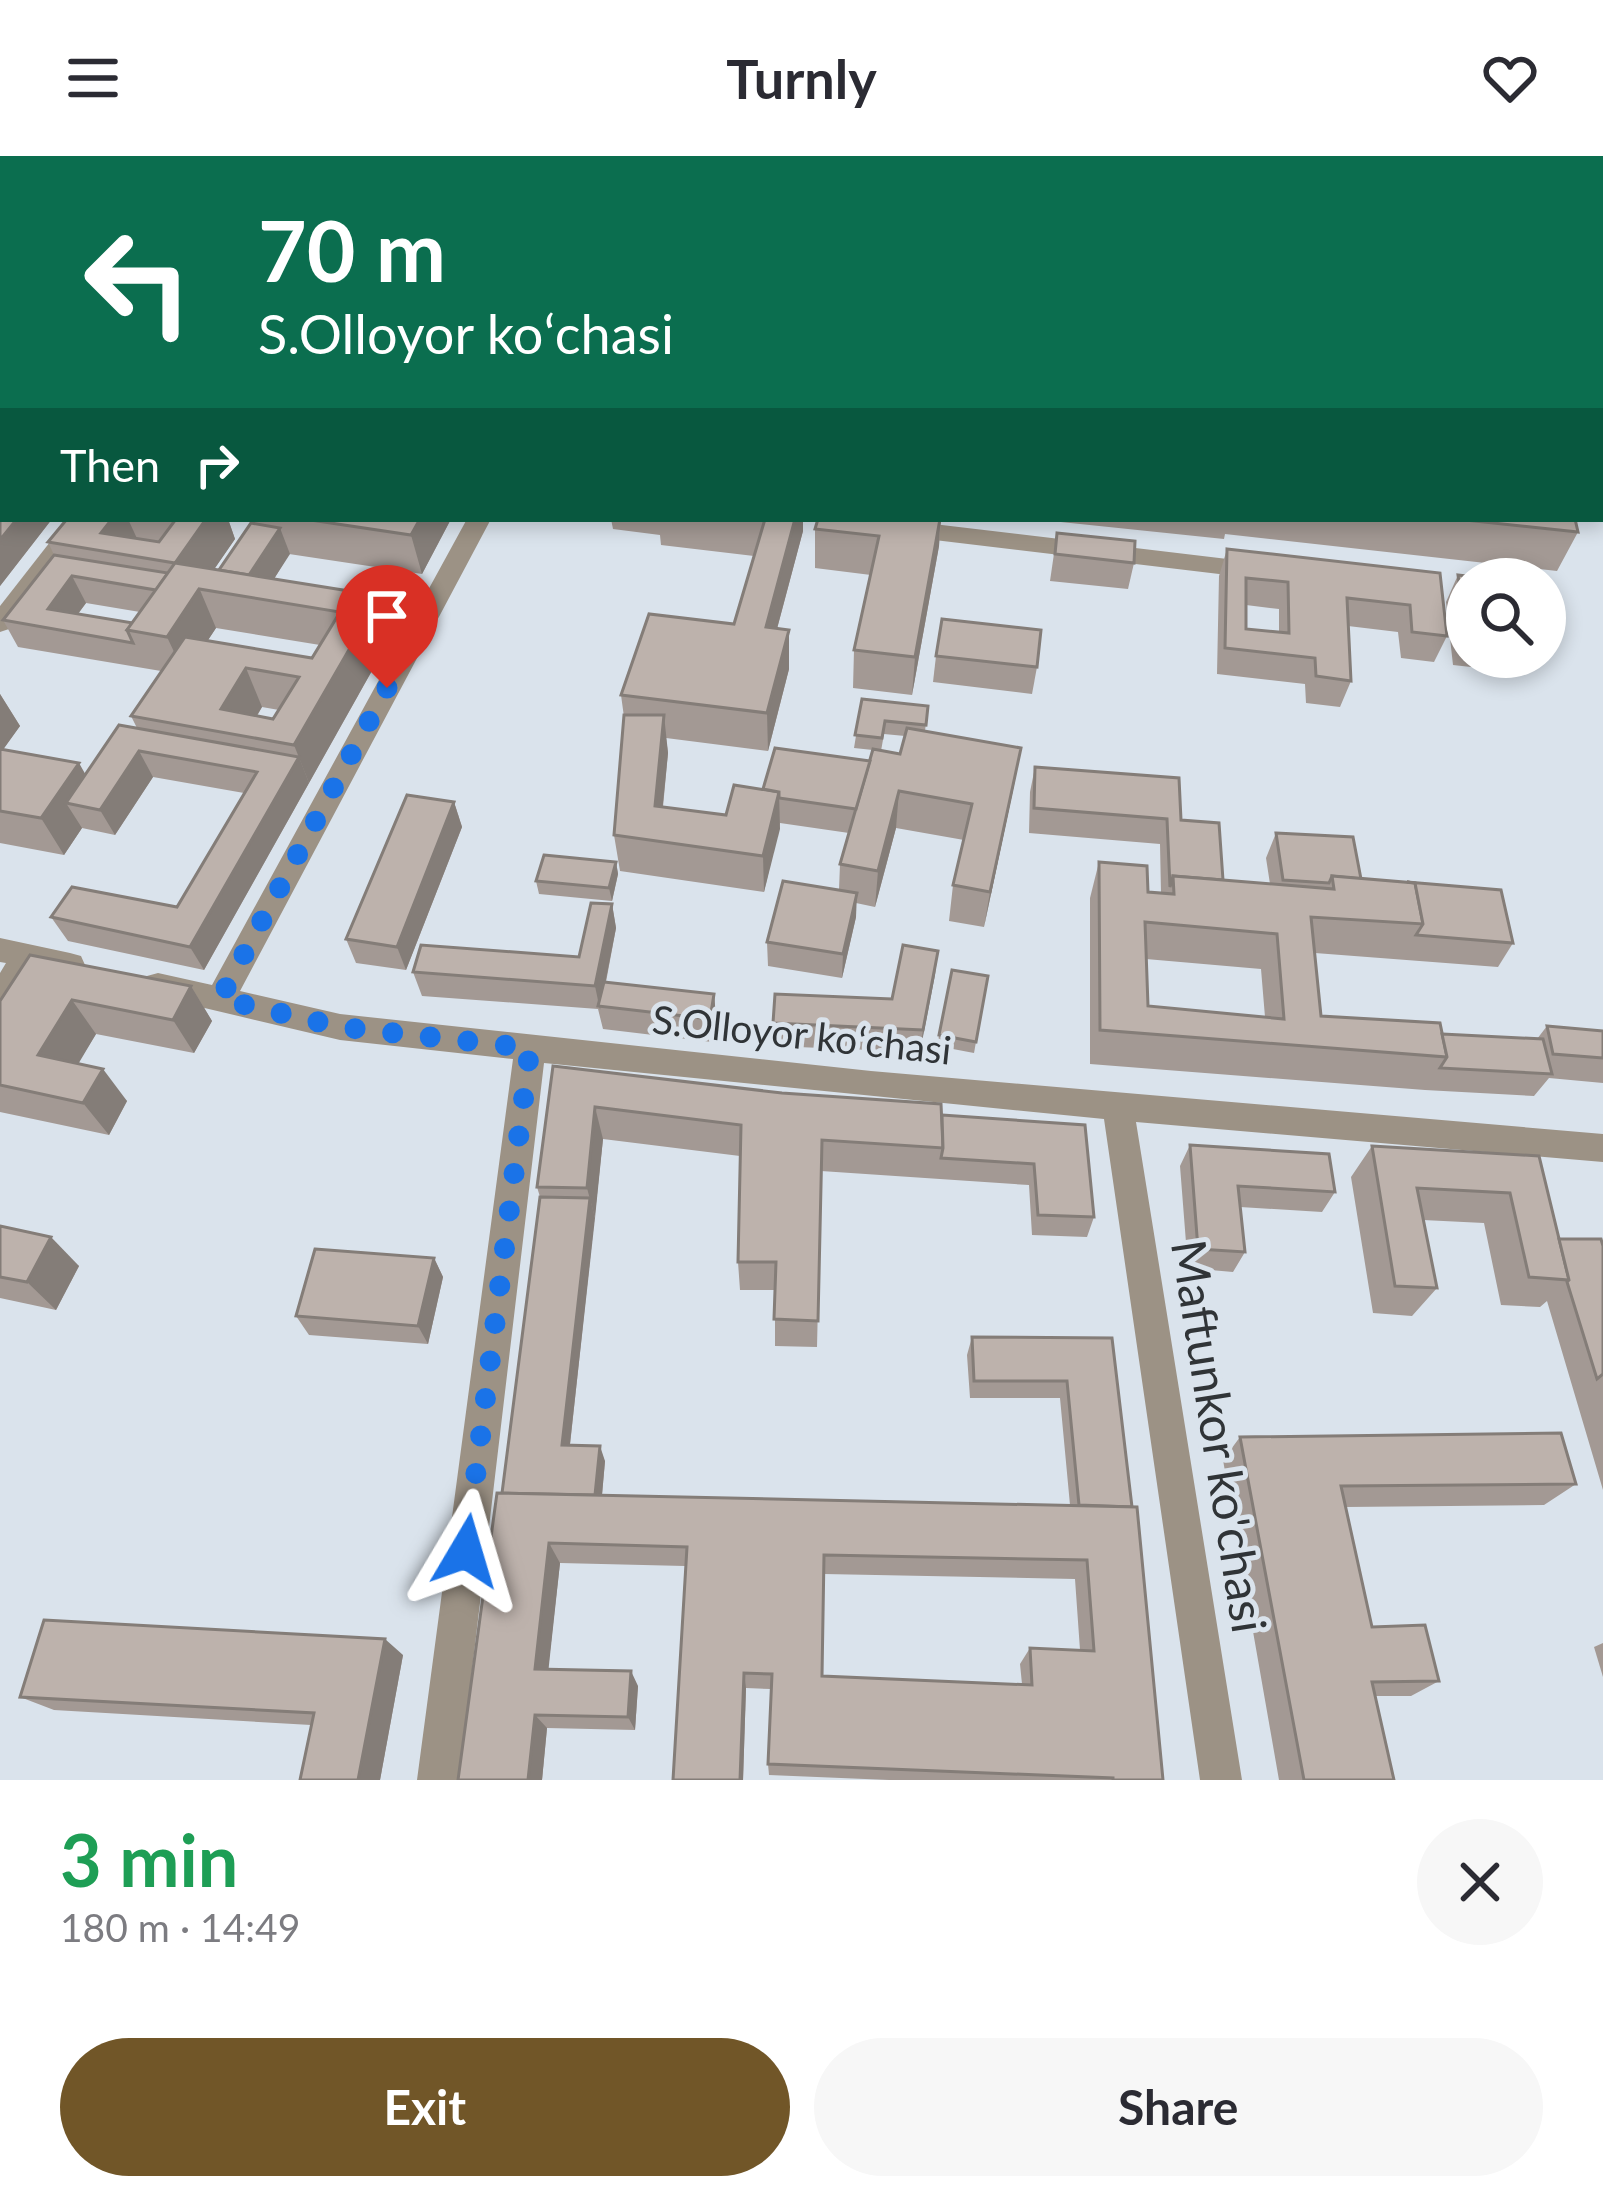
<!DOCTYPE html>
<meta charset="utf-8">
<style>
:root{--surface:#fff;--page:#f7f7f7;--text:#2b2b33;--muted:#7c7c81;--accent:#715628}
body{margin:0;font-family:Lato,sans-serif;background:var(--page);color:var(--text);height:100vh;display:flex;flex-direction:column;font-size:45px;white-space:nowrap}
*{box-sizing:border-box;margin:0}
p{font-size:39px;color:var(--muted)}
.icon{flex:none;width:66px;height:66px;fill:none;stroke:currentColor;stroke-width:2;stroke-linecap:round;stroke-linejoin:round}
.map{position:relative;height:1624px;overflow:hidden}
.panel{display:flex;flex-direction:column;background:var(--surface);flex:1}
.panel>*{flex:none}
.guide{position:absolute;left:0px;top:0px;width:1605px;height:366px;box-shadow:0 6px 18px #0003;background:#0b6e4f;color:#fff;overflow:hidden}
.tools{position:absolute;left:1446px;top:402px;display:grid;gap:24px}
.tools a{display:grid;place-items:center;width:120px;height:120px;border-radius:50%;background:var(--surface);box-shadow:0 6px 18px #0003;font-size:60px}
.pin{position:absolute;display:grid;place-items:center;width:102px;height:102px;color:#fff;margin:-123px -51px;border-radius:50% 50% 50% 0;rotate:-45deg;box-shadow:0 0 12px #0007}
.pin .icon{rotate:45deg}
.me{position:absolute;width:132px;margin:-66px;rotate:7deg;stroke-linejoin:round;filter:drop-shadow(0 0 9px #0008)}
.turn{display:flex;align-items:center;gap:42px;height:252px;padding:0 60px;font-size:54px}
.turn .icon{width:156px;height:156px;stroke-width:2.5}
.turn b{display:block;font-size:84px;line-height:102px}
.then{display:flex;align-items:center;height:114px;padding:0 60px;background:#0003;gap:24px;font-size:45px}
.round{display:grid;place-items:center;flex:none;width:126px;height:126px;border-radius:63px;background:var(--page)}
.headline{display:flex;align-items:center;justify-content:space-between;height:204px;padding:0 60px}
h1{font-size:72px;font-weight:700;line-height:90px;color:#1e9e55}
.primary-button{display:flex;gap:24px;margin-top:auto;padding:24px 60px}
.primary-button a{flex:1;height:138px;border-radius:72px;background:var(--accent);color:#fff;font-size:48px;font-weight:700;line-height:138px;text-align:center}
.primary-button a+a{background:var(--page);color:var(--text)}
header{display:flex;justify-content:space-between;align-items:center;height:156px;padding:0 60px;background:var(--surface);font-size:54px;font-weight:700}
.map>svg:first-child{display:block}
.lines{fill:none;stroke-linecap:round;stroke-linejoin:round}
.minor{fill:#9c9285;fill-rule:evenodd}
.wall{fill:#a39994;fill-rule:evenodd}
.shaded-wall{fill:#847d78}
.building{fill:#bdb2ac;stroke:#847d78;stroke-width:3;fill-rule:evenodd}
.route{stroke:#1a73e8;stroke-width:21;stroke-dasharray:0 37.8}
.labels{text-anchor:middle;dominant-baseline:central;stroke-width:10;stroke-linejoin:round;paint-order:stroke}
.street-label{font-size:39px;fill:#303437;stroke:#dae3ec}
.near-street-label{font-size:48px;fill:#303437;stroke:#dae3ec}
</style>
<header><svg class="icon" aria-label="menu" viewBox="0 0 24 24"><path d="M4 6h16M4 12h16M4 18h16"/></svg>Turnly<svg class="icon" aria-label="heart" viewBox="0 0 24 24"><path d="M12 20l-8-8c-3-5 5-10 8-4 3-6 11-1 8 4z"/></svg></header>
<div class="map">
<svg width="1603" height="1624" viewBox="0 0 1603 1624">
<rect width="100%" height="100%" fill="#dae3ec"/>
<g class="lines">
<g class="minor">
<polygon points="3,109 3,123 0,124 0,110"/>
<rect x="1602" y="145" width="1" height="12"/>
<polygon points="68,363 93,363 9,473 0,476 0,450"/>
<polygon points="467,363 491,363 240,835 340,858 871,915 1603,978 1603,1006 1136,966 1242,1624 1200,1624 1104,963 544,907 459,1624 417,1624 513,903 340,884 158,841 147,838 143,829 147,820 158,817 212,829"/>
<polygon points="814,363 891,363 1261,407 1273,415 1261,423 826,371"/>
<polygon points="1545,440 1561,443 1564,449 1561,455 1545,456"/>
<polygon points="0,782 70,797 81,800 85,809 81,818 70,821 34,813 11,853 0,857 0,817 6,807 0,806"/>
</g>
</g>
<g class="wall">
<polygon points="746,0 801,0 800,3 746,3"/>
<polygon points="1318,0 1369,0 1368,3"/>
<polygon points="1369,0 1570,0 1571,3 1368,3"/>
<polygon points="0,172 3,172 3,228 0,227"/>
<rect x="1602" y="179" width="1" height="66"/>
<polygon points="3,241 3,363 52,363 0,430 0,245"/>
<path d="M 67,363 L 228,363 L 235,383 L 214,413 L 219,414 L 251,367 L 249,363 L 451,363 L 422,418 L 289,398 L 274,423 L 392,479 L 204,814 L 68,785 L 51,761 L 177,751 L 244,637 L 153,621 L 115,679 L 82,672 L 64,699 L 0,687 L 0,538 L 20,570 L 3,593 L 86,619 L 137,572 L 131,560 L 161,515 L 18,491 L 3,464 L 54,399 L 48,386 ZM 86,447 L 140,456 L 133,467 L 78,458 ZM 216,472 L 320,489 L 312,502 L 208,484 ZM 262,551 L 279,554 L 273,563 L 257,560 Z"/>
<path d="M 611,363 L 803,363 L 803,375 L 777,473 L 789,513 L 768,595 L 666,582 L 668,597 L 663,651 L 726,659 L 763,633 L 870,605 L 873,594 L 854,592 L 862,543 L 928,550 L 925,575 L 1014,629 L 984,771 L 949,765 L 953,729 L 964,684 L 896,672 L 875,751 L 856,747 L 856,761 L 842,822 L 768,810 L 767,786 L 839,734 L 840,708 L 849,677 L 780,667 L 764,736 L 620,715 L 614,679 L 624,561 L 621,539 L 734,468 L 754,400 L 661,389 L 660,379 L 613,373 ZM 884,578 L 905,580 L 900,598 L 881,595 Z"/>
<polygon points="818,363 941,363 939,390 912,539 853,532 854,494 871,419 815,412 815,373"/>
<polygon points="1032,363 1575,363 1578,376 1557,415 1225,378 1224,383"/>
<polygon points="1057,377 1134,407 1128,433 1050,425"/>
<path d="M 1227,393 L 1440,417 L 1447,480 L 1434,506 L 1401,502 L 1398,476 L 1348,470 L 1351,525 L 1340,551 L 1306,547 L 1305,528 L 1217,518 L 1219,420 ZM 1246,449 L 1279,453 L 1279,476 L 1246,473 Z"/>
<polygon points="1458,419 1467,423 1467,501 1495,501 1489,513 1453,509 1446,446"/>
<polygon points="936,500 1037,511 1032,538 933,526"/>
<path d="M 1035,611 L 1181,664 L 1223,724 L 1270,728 L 1266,702 L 1276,677 L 1361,723 L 1513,787 L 1498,811 L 1315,797 L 1321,860 L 1442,878 L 1537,883 L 1547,870 L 1603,875 L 1603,927 L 1549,922 L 1534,940 L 1425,934 L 1090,908 L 1090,742 L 1099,706 L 1148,736 L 1161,737 L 1160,688 L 1029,677 L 1030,636 ZM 1146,803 L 1261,813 L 1265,861 L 1148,850 Z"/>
<polygon points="454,646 462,671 406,814 356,807 346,783"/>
<polygon points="616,706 618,718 612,745 539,738 536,725"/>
<polygon points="612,748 616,772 606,826 714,838 716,861 712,886 603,873 598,853 422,840 413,816 579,801"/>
<polygon points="938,795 920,896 773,890 773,867 892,843"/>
<polygon points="952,814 988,820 974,897 937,890"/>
<polygon points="191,830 212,865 194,897 96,878 78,907 127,945 109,979 0,956 0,845"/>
<path d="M 553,910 L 942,959 L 1085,969 L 1094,1061 L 1087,1081 L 1032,1079 L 1029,1029 L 821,1015 L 817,1191 L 775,1190 L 775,1134 L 740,1134 L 738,1106 L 740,1000 L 603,983 L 570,1289 L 605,1305 L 602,1339 L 1070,1349 L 1060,1242 L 970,1242 L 967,1199 L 972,1181 L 1112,1182 L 1163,1624 L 889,1624 L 769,1619 L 768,1608 L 771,1533 L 746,1532 L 743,1624 L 673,1624 L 685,1410 L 560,1407 L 548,1513 L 638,1530 L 635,1574 L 547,1572 L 542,1624 L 502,1337 L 540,1041 L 537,1031 ZM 824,1418 L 1075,1423 L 1080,1494 L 1030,1492 L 1020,1508 L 1022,1528 L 822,1520 Z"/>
<polygon points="1190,989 1335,1036 1322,1056 1240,1051 1245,1096 1233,1116 1188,1112 1180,1010"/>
<polygon points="1372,990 1539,1000 1559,1083 1603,1090 1603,1334 1547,1145 1540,1151 1501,1149 1484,1067 1423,1064 1437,1132 1412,1160 1373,1157 1351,1021"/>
<polygon points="0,1070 79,1110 56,1154 0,1142"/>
<polygon points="434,1102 443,1121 428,1188 309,1179 296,1160"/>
<polygon points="1240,1281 1576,1328 1544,1349 1346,1351 1372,1471 1439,1525 1411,1540 1375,1540 1394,1624 1279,1624 1223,1304"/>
<polygon points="1603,1487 1603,1521 1594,1491"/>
<polygon points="403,1499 380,1624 300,1624 311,1569 54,1554 20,1541"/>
</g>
<g class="shaded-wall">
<polygon points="8,0 37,0 38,3 5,3"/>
<polygon points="37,0 55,0 53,3 38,3"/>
<polygon points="305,0 331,0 329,3 303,3"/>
<polygon points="493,0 511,0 510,3 492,3"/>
<polygon points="3,5 3,64 0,68 0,9"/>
<polygon points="17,363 52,363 0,430 0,384"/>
<polygon points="112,363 128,363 140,389 101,377"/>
<polygon points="206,363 228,363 235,383 200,434 216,472 185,519 167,481 175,407"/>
<polygon points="420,363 451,363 422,418 411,379"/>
<polygon points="795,363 803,363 803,375 767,510 766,471"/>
<polygon points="940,363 939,390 912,539 915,501"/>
<polygon points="280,372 290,398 261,443 242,430"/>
<polygon points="72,420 86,447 65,475 48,453"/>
<polygon points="380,440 392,479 309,627 294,589"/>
<polygon points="789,474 789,513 768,595 767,557"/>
<polygon points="246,512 262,551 244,580 221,553"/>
<polygon points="0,538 20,570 0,598"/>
<polygon points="664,559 668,597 659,687 655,650"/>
<polygon points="1021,592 1014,629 984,771 990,736"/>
<polygon points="139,595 153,621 115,679 100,654"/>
<polygon points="299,601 309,627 204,814 190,791"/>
<polygon points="79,607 100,644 66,647 82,672 64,699 41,662"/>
<polygon points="899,635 896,672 875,751 878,715"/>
<polygon points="779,636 780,673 764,736 763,700"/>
<polygon points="454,646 462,671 406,814 397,791"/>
<polygon points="616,706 618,718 612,745 609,732"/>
<polygon points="857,737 856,761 842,822 843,798"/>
<polygon points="612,748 616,772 600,854 595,830"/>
<polygon points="938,795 935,819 920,896 923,874"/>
<polygon points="191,830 212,865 194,897 173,864"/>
<polygon points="714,838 716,861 712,886 710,863"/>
<polygon points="72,844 96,878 64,932 38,899"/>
<polygon points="103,913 127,945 109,979 83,947"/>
<polygon points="595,951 603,983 595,1062 587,1032"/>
<polygon points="590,1042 595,1062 568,1305 562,1289"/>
<polygon points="51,1081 79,1110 56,1154 27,1126"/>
<polygon points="434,1102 443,1121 428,1188 418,1170"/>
<polygon points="600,1290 605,1305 600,1361 594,1347"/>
<polygon points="549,1387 560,1407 547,1527 535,1513"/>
<polygon points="385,1483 403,1499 380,1624 358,1624"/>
<polygon points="631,1515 638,1530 635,1574 628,1561"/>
<polygon points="744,1517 746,1532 743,1624 740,1624"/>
<polygon points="535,1559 547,1572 542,1624 528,1624"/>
</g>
<g class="building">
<polygon points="184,0 214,0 211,3 181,3"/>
<polygon points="266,0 305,0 303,3 264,3"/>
<polygon points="346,0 484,0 483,3 344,3"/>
<polygon points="830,0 847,0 857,1 856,3 829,3"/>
<polygon points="1013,0 1038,0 1038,3 1012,3"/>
<polygon points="1164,0 1226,0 1226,3 1199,3"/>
<polygon points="1401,0 1570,0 1571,3 1440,3"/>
<rect x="0" y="172" width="3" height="30"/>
<polygon points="0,246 3,247 3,265 0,265"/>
<polygon points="0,279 3,280 3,301 0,301"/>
<polygon points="0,313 3,313 3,363 17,363 0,384"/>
<polygon points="67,363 112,363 101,377 159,386 176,363 206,363 175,407 48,386"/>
<polygon points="304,363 420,363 411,379"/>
<polygon points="765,363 795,363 766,471 789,474 767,557 621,539 649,458 734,468"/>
<polygon points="818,363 940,363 915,501 854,494 879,380 815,373"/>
<polygon points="1456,363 1575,363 1578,376"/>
<polygon points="251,367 280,372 249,419 219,414"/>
<polygon points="1057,377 1135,385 1134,407 1055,398"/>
<path d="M 1227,393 L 1440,417 L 1447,480 L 1412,476 L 1410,449 L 1347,442 L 1351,525 L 1316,520 L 1315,502 L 1225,492 ZM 1246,422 L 1288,426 L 1289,477 L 1246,473 Z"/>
<polygon points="54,399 168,417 156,434 72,420 48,453 133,467 127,474 133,487 3,464"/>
<path d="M 175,407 L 380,440 L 294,589 L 131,560 L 185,481 L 312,502 L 340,456 L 199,433 L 167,481 L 127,474 ZM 246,512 L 299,521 L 273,563 L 221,553 Z"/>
<polygon points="1458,419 1492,423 1467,423 1467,483"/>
<polygon points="942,463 1041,474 1037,511 936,500"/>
<polygon points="862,543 928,550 926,569 885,565 882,582 855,579"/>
<polygon points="624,559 664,559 655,650 726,659 734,629 779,636 763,700 614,679"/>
<polygon points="119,569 299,601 190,791 51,761 72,731 177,751 257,616 139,595 100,654 66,647"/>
<polygon points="907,572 1021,592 990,736 953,729 972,648 899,635 878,715 840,708 873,593 900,598"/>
<polygon points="775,592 870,605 856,653 779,642 779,636 763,633"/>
<polygon points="0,593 79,607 41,662 0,655"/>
<polygon points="1035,611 1179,622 1181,664 1219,667 1223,724 1173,720 1170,731 1167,663 1034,652"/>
<polygon points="407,639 454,646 397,791 346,783"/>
<polygon points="1276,677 1353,681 1361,723 1332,720 1329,727 1283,724"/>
<polygon points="544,699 616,706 609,732 536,725"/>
<path d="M 1099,706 L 1147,710 L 1148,736 L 1174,738 L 1173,720 L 1334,733 L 1332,720 L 1415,727 L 1423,768 L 1311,761 L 1321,860 L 1440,867 L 1447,901 L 1100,874 ZM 1145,766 L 1277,778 L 1284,863 L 1148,850 Z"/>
<polygon points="783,725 857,737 843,798 767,786"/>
<polygon points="1407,726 1501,734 1513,787 1416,779 1423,768 1415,727"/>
<polygon points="591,747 612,748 595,830 413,816 421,789 579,801"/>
<polygon points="903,789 938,795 923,874 773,867 775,838 892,843"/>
<polygon points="30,799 191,830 173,864 72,844 38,899 103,913 83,947 0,929 0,845"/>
<polygon points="952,814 988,820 976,886 939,879"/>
<polygon points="604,826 714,838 710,863 598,850"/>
<polygon points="1547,870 1603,875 1603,902 1553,898"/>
<polygon points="1442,878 1543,883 1552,918 1440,912 1447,901"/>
<polygon points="553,910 782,937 941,948 943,992 822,984 818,1165 774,1163 776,1106 738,1106 741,969 595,951 587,1032 537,1031"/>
<polygon points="942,959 1085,969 1094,1061 1038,1059 1034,1008 941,1002 943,992"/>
<polygon points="1190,989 1329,998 1335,1036 1238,1030 1245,1096 1198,1093"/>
<polygon points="1372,990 1539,1000 1569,1124 1529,1121 1510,1037 1417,1032 1437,1132 1395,1130"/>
<polygon points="540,1041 590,1042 562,1289 600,1290 595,1339 502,1337"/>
<polygon points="0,1070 51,1081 27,1126 0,1121"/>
<polygon points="1559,1083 1601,1083 1603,1090 1603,1218 1597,1223 1567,1126 1569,1124"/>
<polygon points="315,1093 434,1102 418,1170 296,1160"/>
<polygon points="972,1181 1112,1182 1132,1351 1079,1349 1067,1225 974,1225"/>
<polygon points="1561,1277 1576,1328 1341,1330 1372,1471 1425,1469 1439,1525 1372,1526 1394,1624 1304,1624 1240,1281"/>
<path d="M 497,1337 L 1137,1351 L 1163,1624 L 1113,1624 L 1113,1622 L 768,1608 L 772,1518 L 744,1517 L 740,1624 L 673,1624 L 687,1391 L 549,1387 L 535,1513 L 631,1515 L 628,1561 L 535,1559 L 528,1624 L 458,1624 ZM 824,1399 L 1087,1404 L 1094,1495 L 1030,1492 L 1032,1529 L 822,1520 Z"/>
<polygon points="44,1464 385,1483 358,1624 300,1624 314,1557 20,1541"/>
</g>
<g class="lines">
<polyline class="route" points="387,532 220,843 340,871 530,892 466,1395"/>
</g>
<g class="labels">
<g class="street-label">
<text transform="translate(802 878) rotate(6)">S.Olloyor koʻchasi</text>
</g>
<g class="near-street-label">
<text transform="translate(1220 1280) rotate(81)">Maftunkor ko'chasi</text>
</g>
</g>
</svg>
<div class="tools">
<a><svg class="icon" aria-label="search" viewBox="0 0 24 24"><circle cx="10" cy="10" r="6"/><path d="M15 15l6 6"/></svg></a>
</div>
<div class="pin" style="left:387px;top:532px;background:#d93025"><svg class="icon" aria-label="arrive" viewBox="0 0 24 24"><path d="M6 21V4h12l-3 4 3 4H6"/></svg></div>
<svg class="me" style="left:466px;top:1395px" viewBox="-20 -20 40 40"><path d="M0-17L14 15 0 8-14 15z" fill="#1a73e8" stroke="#fff" stroke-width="4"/></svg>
<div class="guide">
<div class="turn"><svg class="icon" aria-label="left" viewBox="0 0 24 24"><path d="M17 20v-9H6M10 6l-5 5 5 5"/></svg><div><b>70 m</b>S.Olloyor koʻchasi</div></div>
<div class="then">Then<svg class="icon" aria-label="right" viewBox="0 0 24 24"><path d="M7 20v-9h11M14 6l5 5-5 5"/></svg></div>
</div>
</div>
<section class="panel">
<div class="headline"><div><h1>3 min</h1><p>180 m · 14:49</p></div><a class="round"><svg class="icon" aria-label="close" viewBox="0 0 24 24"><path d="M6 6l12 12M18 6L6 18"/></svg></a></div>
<div class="primary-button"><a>Exit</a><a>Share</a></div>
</section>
